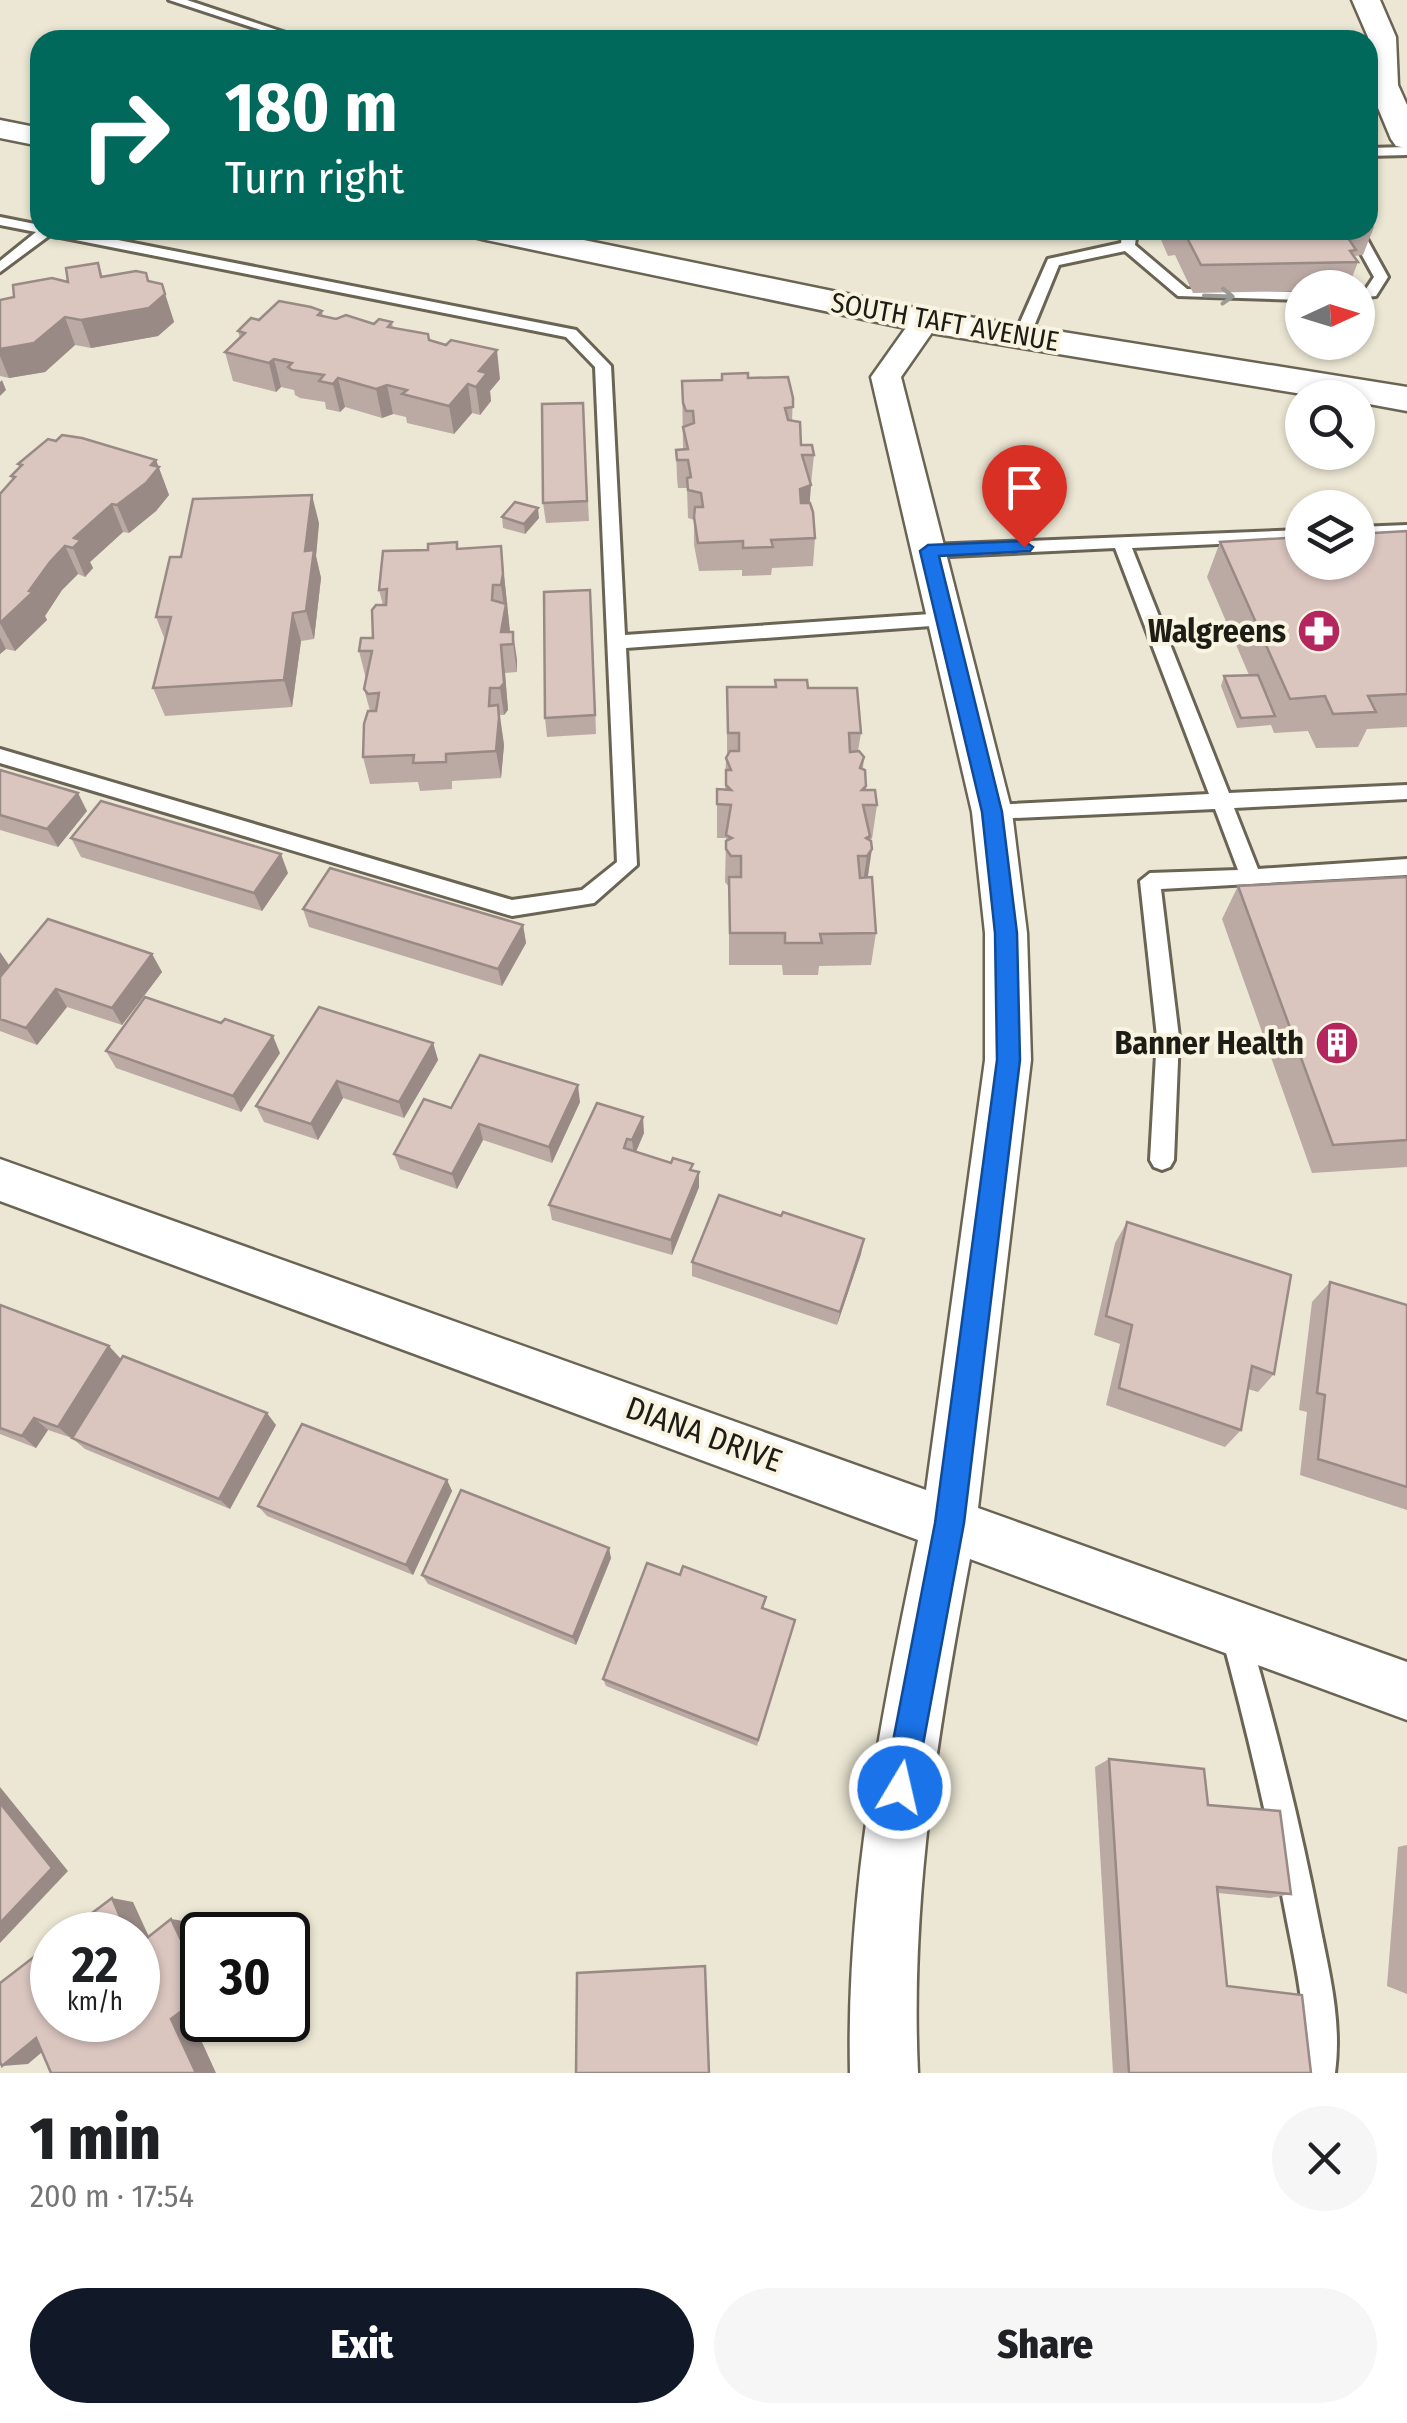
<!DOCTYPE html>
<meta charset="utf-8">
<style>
:root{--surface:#fff;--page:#f6f6f6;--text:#202124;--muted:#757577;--accent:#111827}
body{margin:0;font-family:"Fira Sans Condensed",sans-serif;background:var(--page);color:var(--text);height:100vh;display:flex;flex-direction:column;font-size:38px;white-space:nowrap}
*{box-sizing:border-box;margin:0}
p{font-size:32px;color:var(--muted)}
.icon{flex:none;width:55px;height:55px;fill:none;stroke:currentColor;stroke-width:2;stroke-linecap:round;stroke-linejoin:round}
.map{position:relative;height:2073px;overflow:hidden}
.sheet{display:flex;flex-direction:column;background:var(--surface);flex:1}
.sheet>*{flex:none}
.guide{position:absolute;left:30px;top:30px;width:1348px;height:210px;border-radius:30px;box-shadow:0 2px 8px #0004;background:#00695c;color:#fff;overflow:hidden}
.needle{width:65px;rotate:86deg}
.controls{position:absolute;left:1285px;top:270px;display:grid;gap:20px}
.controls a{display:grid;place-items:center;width:90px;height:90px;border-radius:50%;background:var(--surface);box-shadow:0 2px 8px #0004;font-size:50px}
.speed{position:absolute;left:30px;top:1912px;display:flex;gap:20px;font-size:50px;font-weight:700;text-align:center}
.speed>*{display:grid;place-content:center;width:130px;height:130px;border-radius:50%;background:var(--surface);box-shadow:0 2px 8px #0004;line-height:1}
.speed small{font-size:25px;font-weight:400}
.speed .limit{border:5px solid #111;border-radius:15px;background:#fff;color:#111}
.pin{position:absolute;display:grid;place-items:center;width:85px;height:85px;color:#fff;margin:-102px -42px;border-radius:50% 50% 50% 0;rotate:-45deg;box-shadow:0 0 10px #0007}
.pin .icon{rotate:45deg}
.me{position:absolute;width:110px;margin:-55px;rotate:9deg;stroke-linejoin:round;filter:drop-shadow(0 0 8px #0008)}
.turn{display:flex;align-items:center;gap:35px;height:210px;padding:0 30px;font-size:45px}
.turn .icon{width:130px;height:130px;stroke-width:2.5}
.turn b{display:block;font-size:70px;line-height:85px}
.round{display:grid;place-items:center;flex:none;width:105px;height:105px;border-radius:52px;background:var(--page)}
.summary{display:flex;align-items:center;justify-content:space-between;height:170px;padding:0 30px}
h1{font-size:60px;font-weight:800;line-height:75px}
.action{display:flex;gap:20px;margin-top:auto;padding:20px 30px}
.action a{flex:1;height:115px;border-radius:60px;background:var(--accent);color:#fff;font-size:40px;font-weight:800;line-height:115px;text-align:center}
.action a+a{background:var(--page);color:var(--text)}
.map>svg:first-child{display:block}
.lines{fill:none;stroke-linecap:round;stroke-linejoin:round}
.lane-casing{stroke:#696454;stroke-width:6}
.street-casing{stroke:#696454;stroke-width:5}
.secondary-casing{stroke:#696454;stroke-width:5}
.lane{fill:#fff;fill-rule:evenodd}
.street{fill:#fff;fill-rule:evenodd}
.secondary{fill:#fff;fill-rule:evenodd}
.wall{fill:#bba9a4}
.shaded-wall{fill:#998a86}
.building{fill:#dac5bf;stroke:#998a86;stroke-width:2.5}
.oneway{stroke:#999996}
.route{fill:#1a73e8;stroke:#114b97;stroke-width:2.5}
.labels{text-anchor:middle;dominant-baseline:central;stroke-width:8;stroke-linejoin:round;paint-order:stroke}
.far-street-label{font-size:28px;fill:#1d1c15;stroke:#f9f4e1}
.poi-label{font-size:32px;font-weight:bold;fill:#1d1c15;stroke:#f9f4e1;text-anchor:end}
.street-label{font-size:32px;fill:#1d1c15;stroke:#f9f4e1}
</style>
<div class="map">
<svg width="1407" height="2073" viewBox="0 0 1407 2073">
<rect width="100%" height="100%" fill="#ece7d4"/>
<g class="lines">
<g class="lane-casing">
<g id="lane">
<polygon points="169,0 187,0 289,34 279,36"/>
<polygon points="1407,147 1407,155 1368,156 1368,148"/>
<polygon points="0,217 40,225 40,230 67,230 576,330 611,366 625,635 945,613 954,619 945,625 626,648 637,865 594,903 512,916 0,763 0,749 512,900 582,890 617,862 595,367 566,337 50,235 0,272 0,261 36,232 0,225"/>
<polygon points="1123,230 1137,230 1135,245 1187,289 1302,292 1302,300 1178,296 1125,251 1059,265 1030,336 1017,339 1014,336 1048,259 1121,243"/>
<polygon points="1348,230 1362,230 1388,277 1376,296 1358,298 1358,290 1366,289 1374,277"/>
<polygon points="1407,525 1407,535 1358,537 1358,527"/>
<polygon points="1302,530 1302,540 1132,548 1229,793 1407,785 1407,799 1234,808 1258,869 1407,859 1407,875 1161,889 1179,1037 1174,1160 1170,1167 1162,1170 1154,1167 1150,1160 1157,1037 1140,881 1150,873 1238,870 1215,809 992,819 982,812 992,805 1209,794 1115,548 929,557 920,551 929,545"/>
<path d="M 1234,1616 L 1244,1620 L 1248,1630 C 1276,1726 1300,1823 1319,1921 C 1329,1972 1342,2021 1335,2073 L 1301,2073 C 1309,2022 1297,1972 1287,1921 C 1269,1823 1246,1726 1220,1630 L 1224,1620 Z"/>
</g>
</g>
<g class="street-casing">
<path id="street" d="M 925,312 L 935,315 L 940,321 L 901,377 L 1012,812 L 1027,933 L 1031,1060 L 978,1508 L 1407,1662 L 1407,1720 L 970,1559 C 938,1731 910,1898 918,2073 L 850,2073 C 846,1891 881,1717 918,1540 L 0,1201 L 0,1159 L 926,1490 L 985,1060 L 985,933 L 972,812 L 871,377 L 915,315 Z"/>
</g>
<g class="secondary-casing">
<g id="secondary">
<polygon points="1352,0 1380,0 1396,37 1398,85 1407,105 1407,148 1396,146 1391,139 1368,84 1368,37"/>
<polygon points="0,120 40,128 40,146 0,138"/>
<polygon points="469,230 535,230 925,310 1407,387 1407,411 1358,402 1358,398 1327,398 925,332 486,240 474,237"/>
</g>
</g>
<use href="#lane" class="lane"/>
<use href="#street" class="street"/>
<use href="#secondary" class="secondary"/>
</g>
<g class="wall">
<polygon points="1368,218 1374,227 1363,255 1354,256 1358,262 1348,288 1302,288 1302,291 1193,293 1175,255 1168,256 1158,233 1158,230 1368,230"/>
<polygon points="929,230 980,230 974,240"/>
<polygon points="98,263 103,277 148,281 162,284 174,322 158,336 91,348 75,345 45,372 9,378 0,376 0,300 14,297 68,282"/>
<polygon points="322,311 323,316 336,319 374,324 392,322 393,328 429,340 500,379 490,391 491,401 480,415 472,413 454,434 407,423 406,417 393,414 382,418 345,407 340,412 326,409 325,402 300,398 295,395 294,390 281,387 276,392 233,381 225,352 240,338 238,331 259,320"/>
<polygon points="748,378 793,398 792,421 801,445 814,455 809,503 815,538 813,566 772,568 771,575 742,576 742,570 699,571 694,545 694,520 688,518 687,488 678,488 677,478 676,450 683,450 682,381"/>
<polygon points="583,403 589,521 546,523 543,503"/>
<polygon points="156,460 169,495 156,511 129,533 123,532 90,562 93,568 85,577 78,574 62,590 45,616 47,620 15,651 6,649 0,654 0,494 13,480 11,476 19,467 18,464"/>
<polygon points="502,517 539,518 525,534 503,528"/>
<polygon points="319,523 316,556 321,578 314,639 301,641 292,707 165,716 153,688 165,640 156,617 181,557"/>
<polygon points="1407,531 1407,727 1367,729 1358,747 1316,748 1308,731 1274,733 1271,725 1237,728 1221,686 1224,676 1249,675 1207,577 1220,542"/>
<polygon points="501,546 510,632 517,660 517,672 505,673 508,710 504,715 500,715 504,745 501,778 452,781 452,789 420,791 418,782 370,784 363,757 370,711 364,689 366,679 359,651 373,638 383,605 379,590 428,550"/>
<polygon points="592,610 596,734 547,737 545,718"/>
<polygon points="775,680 808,688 861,733 858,751 864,757 863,769 866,790 877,805 872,839 870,839 870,840 868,877 876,933 871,965 819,966 818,975 783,975 782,965 729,965 729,887 725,882 726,838 717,838 717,789 725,790 726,758 727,755 727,687 775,687"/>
<polygon points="0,770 87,811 58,847 0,830"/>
<polygon points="71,838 288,873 262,911 81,857"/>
<polygon points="1407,877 1407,1167 1312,1173 1222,919 1238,886"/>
<polygon points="303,909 523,925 526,943 502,986 309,927"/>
<polygon points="152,954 162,972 122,1025 67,1007 37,1045 0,1031 0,977"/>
<polygon points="433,1043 438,1060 404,1118 343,1098 318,1140 264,1122 256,1106"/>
<polygon points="106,1051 280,1053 241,1112 116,1068"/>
<polygon points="580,1102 552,1163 483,1140 457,1189 400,1169 394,1154 451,1108"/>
<polygon points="597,1103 644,1133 636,1152 699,1172 699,1187 672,1255 552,1220 549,1205"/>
<polygon points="781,1216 861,1254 837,1325 692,1276 692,1262"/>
<polygon points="1127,1222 1274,1374 1258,1392 1248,1389 1241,1430 1225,1447 1106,1405 1120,1344 1094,1335 1115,1243"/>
<polygon points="1330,1282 1407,1305 1407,1510 1300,1475 1307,1412 1299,1410 1312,1302"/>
<polygon points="0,1305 121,1359 276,1425 230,1509 85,1449 72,1438 48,1430 36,1448 0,1434"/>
<polygon points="447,1480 452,1491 413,1575 267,1516 258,1506"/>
<polygon points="611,1558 576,1645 428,1584 422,1575"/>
<polygon points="795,1620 757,1746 606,1686 603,1679"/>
<polygon points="1109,1759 1208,1805 1291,1894 1270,1898 1218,1893 1227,1986 1311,2073 1113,2073 1095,1767"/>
<polygon points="1407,1845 1407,1994 1387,1986 1398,1847"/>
</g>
<g class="shaded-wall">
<polygon points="165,294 174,322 158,336 91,348 81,320"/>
<polygon points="65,317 75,345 45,372 9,378 0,356 0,349"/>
<polygon points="497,350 500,379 490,391 491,401 480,415 476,387 479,371"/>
<polygon points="274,359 281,387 276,392 269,363"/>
<polygon points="338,378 345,407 340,412 333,384"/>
<polygon points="2,380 6,390 0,396 0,382"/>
<polygon points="468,384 472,413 454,434 449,406"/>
<polygon points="387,385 393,414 382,418 376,389"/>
<polygon points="156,460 169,495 156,511 129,533 117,505"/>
<polygon points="811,485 809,513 798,517 800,489"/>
<polygon points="312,495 319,523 316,556 321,578 314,639 306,611 305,551"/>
<polygon points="112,504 123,532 90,562 93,568 85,577 73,548 74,538"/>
<polygon points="538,508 539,518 525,534 524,524"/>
<polygon points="65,546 78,574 62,590 45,616 47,620 15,651 0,623 29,591 50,562"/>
<polygon points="501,546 510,632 501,632 505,613 501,585"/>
<polygon points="293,613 301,641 292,707 284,680"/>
<polygon points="513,632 517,660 517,672 513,644"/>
<polygon points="0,637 6,649 0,654"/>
<polygon points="501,645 505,673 508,710 504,715 500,688"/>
<polygon points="498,705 504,745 501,778 496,751"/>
<polygon points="78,793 87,811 58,847 47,829"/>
<polygon points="870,836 867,856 872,849 867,882 862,889 867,856 866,838"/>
<polygon points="281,854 288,873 262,911 254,893"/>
<polygon points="523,925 526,943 502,986 498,969"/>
<polygon points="0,952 9,965 0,977"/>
<polygon points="152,954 162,972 122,1025 112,1008"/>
<polygon points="56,989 67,1007 37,1045 26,1028"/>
<polygon points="273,1036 280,1053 241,1112 233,1096"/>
<polygon points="433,1043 438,1060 404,1118 399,1102"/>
<polygon points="337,1081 343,1098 318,1140 311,1124"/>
<polygon points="578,1085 580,1102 552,1163 549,1147"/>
<polygon points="643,1117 644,1133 634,1156 632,1140"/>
<polygon points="479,1124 483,1140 457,1189 452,1174"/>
<polygon points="699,1172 699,1187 672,1255 671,1240"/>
<polygon points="864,1239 861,1254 837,1325 840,1312"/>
<polygon points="109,1346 121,1359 72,1439 58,1427"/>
<polygon points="267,1413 276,1425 230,1509 219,1499"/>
<polygon points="34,1418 48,1430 36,1448 22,1436"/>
<polygon points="447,1480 452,1491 413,1575 406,1565"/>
<polygon points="609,1548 611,1558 576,1645 573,1637"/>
<polygon points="0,1787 68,1871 0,1943"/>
<polygon points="112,1898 133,1902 155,1950 138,1948 138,1935 128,1935"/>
<polygon points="171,1919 190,1922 202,1948 202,1984"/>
<polygon points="202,1996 202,2009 191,2018 216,2073 196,2073 171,2019"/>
<polygon points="61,2036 28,2064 2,2066 36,2038"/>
</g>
<g class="building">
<polygon points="1183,230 1343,230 1356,250 1350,251 1358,262 1201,265"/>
<polygon points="98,263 101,277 136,271 146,273 148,281 162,284 165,294 149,308 81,320 65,317 34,343 0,349 0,300 14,297 13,285 52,278 68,282 66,268"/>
<polygon points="279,301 311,307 322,311 318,315 336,319 346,315 374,324 379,319 392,322 388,327 428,334 429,340 446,345 451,340 497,350 479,371 487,373 476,387 468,384 449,406 402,394 407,390 387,385 376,389 338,378 333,384 319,381 324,375 292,370 288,367 292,363 274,359 269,363 225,352 245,333 238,331 251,318 259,320"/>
<polygon points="748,373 748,378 788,377 793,398 793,407 785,408 788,420 800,422 801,445 812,445 814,455 802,455 811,485 800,489 801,503 810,503 813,512 815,538 771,540 773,547 743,548 743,541 698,543 694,517 695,507 703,507 701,493 688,490 687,478 691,477 688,460 677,460 676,450 688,449 683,427 694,423 693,411 686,411 683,403 682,381 722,380 722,374"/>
<polygon points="583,403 587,501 543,503 542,404"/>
<polygon points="62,435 82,438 156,460 151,465 159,467 146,483 117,505 112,504 74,538 81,540 73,548 65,546 50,562 29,591 33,592 0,623 0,494 15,477 11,476 22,465 18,464 48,439 56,441"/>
<polygon points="312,495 305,551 314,550 306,611 293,613 284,680 153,688 171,617 156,617 170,557 181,557 193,499"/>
<polygon points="515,502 538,508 524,524 502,517"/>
<polygon points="1407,531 1407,694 1368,696 1376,712 1333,714 1325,696 1290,699 1220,542 1302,537 1302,562 1358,562 1358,534"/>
<polygon points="457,542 457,549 501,546 503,574 501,585 493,585 492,600 506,604 501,632 513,632 513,644 501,645 504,683 500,688 490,688 489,706 498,705 499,718 496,751 446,754 446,762 413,763 414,755 363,757 364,724 368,711 376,711 379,693 368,694 364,689 372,651 359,651 361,638 373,638 372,610 376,605 386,605 387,589 379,590 383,551 428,550 428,544"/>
<polygon points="590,590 595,715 545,718 544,592"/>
<polygon points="1258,675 1275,716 1241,718 1224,676"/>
<polygon points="775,680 807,680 808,688 857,688 861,733 849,733 850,752 859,751 864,757 860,768 865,770 866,786 862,790 875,790 877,805 863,805 870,836 866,838 871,841 872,849 867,856 858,856 860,878 872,877 876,933 820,934 822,943 785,943 785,933 730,933 729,877 741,877 741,856 731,856 726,849 726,841 732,838 726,835 731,805 717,804 717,789 731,790 726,785 726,770 731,770 726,758 730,751 739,751 739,733 728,733 727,687 776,687"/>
<polygon points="0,770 78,793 47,829 0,815"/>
<polygon points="101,801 281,854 254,893 71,838"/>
<polygon points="330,868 523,925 498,969 303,909"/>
<polygon points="1407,877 1407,1140 1333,1145 1238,886"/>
<polygon points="48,919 152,954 112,1008 56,989 26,1028 0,1019 0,977"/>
<polygon points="145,997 221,1023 225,1019 273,1036 233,1096 106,1051"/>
<polygon points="319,1007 433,1043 399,1102 337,1081 311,1124 256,1106"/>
<polygon points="480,1055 578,1085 549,1147 479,1124 452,1174 394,1154 424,1099 451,1108"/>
<polygon points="597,1103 643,1117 632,1140 627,1139 624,1148 671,1163 673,1158 693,1164 690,1170 699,1172 671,1240 549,1205"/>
<polygon points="719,1195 781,1216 783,1212 864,1239 840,1312 692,1262"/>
<polygon points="1127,1222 1291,1275 1274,1374 1252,1366 1241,1430 1119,1388 1132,1325 1106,1316"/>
<polygon points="1330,1282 1407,1305 1407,1487 1318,1459 1325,1395 1317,1393"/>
<polygon points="0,1305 109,1346 58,1427 34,1418 22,1436 0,1428"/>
<polygon points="123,1356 267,1413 219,1499 72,1438"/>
<polygon points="302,1424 447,1480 406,1565 258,1506"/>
<polygon points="461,1490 609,1548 573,1637 422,1575"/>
<polygon points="647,1563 680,1575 683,1566 766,1597 762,1608 795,1620 758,1740 603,1679"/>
<polygon points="1109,1759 1204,1769 1208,1805 1280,1811 1291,1894 1217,1887 1227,1986 1302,1995 1311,2073 1129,2073"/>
<polygon points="0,1803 52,1868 0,1923"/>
<polygon points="112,1898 128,1935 63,1935"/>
<polygon points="171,1919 202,1984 202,1996 171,2019 196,2073 51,2073 36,2038 2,2066 0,2062 0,1983 52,1943 52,2020 138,2020 138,1945"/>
<polygon points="705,1966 709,2073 576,2073 577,1973"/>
</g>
<defs><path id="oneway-shaft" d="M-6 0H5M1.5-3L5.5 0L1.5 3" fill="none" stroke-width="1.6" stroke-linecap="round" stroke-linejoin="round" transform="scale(2.5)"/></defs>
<use class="oneway" href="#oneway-shaft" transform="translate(1219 296) rotate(2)"/>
<polygon class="route" points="1024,541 1033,547 1030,551 939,556 1002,812 1017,933 1020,1060 964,1523 915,1788 910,1799 900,1803 889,1799 884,1788 935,1523 997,1060 995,933 982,812 920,551 928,545"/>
<defs>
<g id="pharmacy-disc" transform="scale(2.25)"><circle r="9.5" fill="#b4275e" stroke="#f9f4e1"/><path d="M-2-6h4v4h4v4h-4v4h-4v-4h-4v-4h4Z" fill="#fff"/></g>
<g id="building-disc" transform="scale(2.25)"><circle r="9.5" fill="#b4275e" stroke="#f9f4e1"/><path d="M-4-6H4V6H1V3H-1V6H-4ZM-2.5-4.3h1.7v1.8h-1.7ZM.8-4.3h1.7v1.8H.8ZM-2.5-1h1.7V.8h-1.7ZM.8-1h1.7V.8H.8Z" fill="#fff"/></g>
</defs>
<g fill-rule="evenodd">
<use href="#pharmacy-disc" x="1319" y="631"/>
<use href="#building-disc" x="1337" y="1043"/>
</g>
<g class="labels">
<g class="far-street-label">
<text transform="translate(945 322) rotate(10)">SOUTH TAFT AVENUE</text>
</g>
<g class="poi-label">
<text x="1286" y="631">Walgreens</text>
<text x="1304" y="1043">Banner Health</text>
</g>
<g class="street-label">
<text transform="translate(704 1434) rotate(20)">DIANA DRIVE</text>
</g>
</g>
</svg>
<div class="controls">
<a><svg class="needle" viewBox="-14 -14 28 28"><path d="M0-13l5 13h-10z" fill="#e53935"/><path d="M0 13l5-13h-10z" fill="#757577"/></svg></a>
<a><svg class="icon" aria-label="search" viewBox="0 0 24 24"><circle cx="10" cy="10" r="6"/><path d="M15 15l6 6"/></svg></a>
<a><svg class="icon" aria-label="layers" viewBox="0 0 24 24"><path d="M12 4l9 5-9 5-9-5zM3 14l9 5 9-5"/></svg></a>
</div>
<div class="speed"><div>22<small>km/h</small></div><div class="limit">30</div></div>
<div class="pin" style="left:1024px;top:547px;background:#d93025"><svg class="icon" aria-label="arrive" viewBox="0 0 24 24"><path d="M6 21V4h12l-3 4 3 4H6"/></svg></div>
<svg class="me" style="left:900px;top:1788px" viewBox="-20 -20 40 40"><circle r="17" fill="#1a73e8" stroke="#fff" stroke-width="3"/><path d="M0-11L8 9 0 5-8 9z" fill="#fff"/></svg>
<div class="guide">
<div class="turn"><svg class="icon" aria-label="right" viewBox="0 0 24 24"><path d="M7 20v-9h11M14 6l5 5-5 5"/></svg><div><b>180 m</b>Turn right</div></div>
</div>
</div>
<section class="sheet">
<div class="summary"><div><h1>1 min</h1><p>200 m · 17:54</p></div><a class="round"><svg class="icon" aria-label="close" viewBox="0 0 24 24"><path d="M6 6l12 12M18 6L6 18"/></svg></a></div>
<div class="action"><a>Exit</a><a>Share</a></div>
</section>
